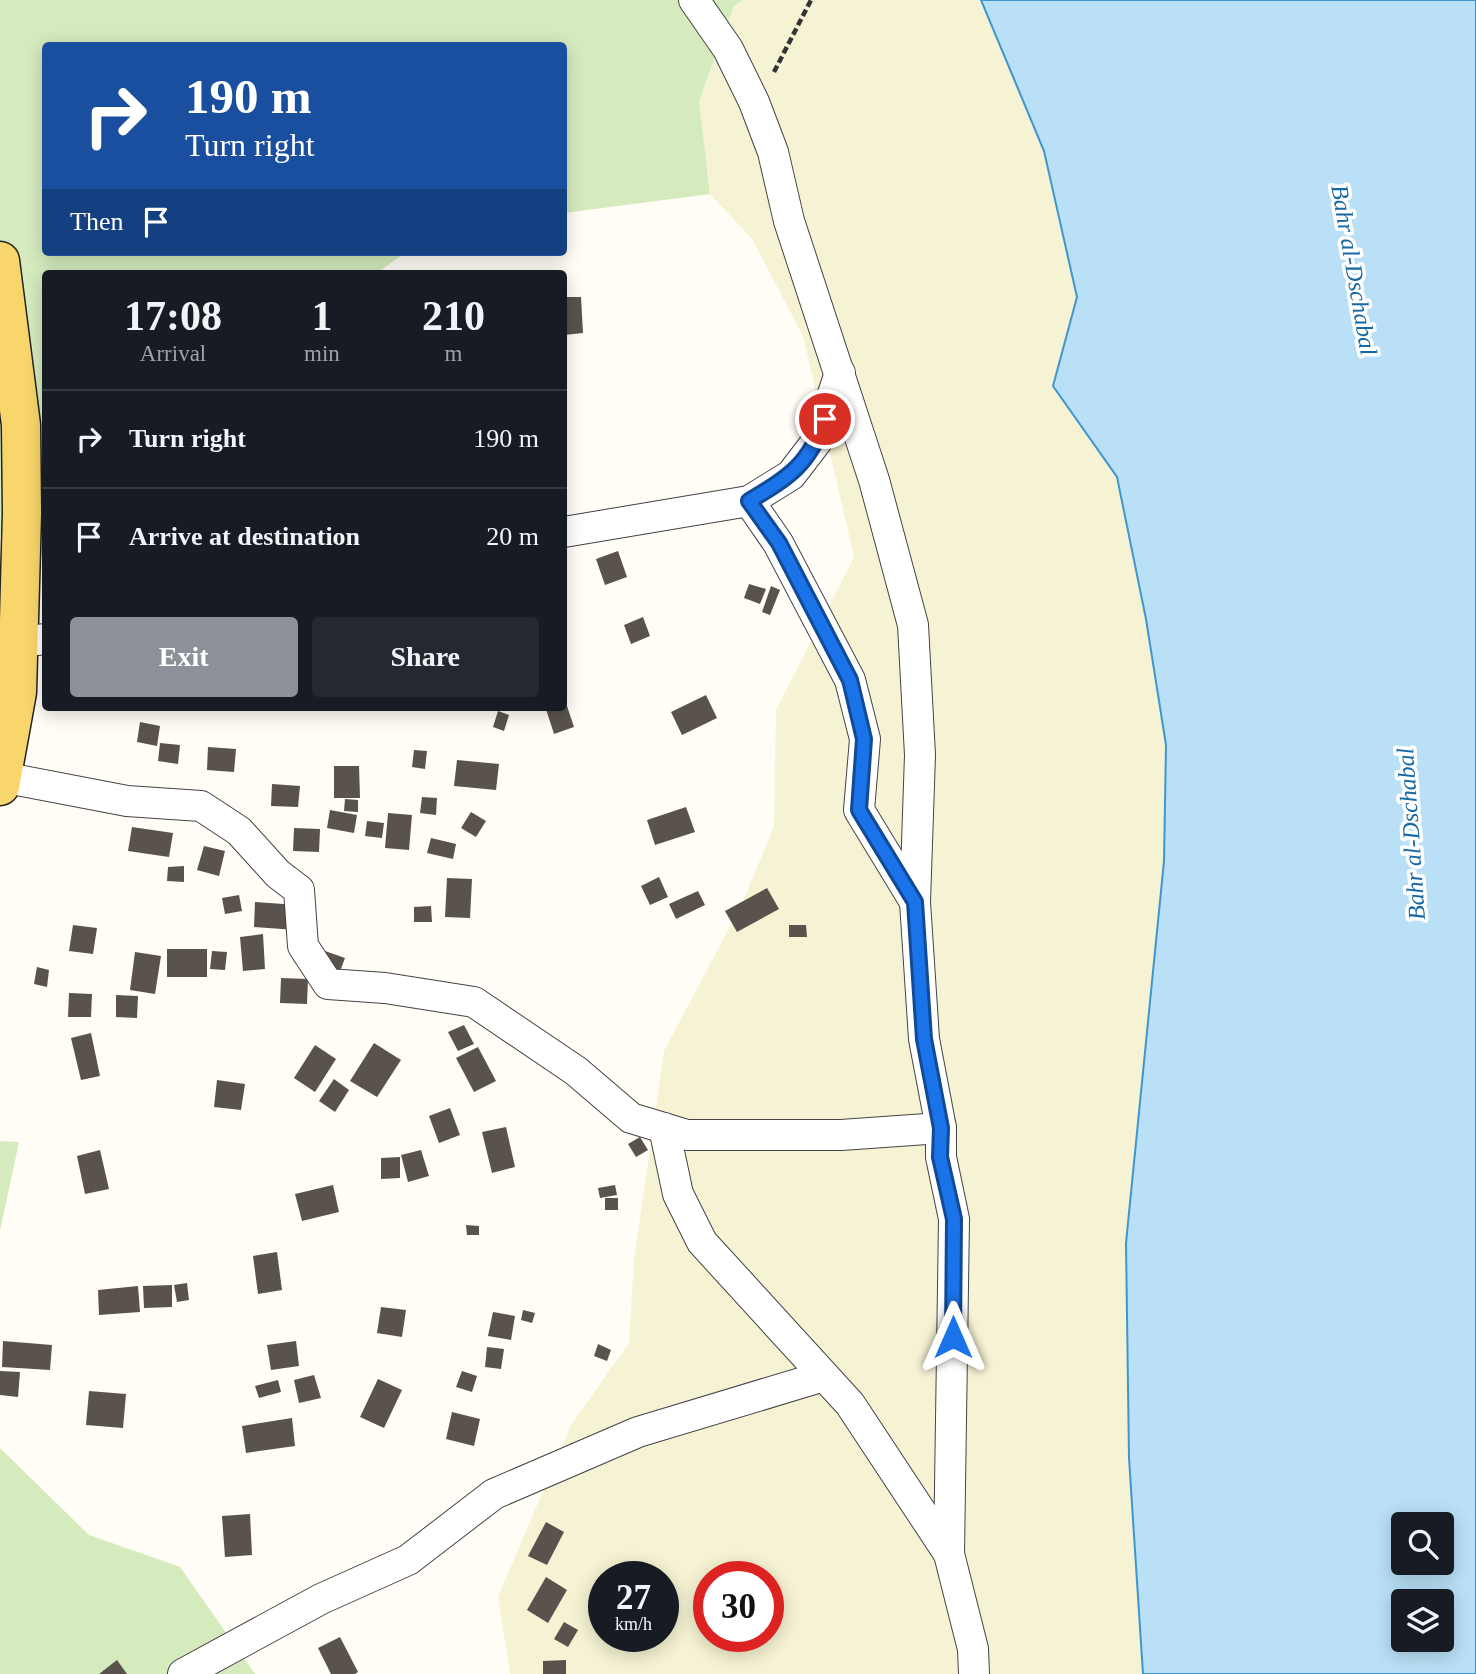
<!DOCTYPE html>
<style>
:root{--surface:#171b24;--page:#242831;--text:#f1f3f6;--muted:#9ea1a6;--line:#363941;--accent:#8c9099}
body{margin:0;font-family:Georgia,serif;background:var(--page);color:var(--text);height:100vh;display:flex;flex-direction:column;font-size:26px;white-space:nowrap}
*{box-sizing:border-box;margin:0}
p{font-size:23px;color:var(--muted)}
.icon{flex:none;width:38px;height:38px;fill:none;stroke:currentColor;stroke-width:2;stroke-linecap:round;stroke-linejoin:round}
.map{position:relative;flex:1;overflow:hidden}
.side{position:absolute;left:42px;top:270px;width:525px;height:441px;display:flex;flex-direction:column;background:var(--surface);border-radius:7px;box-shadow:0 4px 18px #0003}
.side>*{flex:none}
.top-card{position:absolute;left:42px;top:42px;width:525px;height:214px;border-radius:7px;box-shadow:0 4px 18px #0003;background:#1a4fa0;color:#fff;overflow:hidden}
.tools{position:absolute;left:1391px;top:1512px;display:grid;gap:14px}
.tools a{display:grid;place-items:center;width:63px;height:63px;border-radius:7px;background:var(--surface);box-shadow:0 4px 18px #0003;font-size:35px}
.speed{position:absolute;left:588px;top:1561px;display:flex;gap:14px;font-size:35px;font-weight:700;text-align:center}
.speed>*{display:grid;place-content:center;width:91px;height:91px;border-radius:50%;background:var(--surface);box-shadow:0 4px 18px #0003;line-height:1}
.speed small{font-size:18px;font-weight:400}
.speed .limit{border:10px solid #d22;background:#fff;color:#111}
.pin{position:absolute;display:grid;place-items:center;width:60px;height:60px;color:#fff;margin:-30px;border:4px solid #fff;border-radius:50%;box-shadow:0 2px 7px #0007}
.me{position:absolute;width:77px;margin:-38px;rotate:0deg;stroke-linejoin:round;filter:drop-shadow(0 0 5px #0008)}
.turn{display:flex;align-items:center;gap:24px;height:147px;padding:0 28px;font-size:32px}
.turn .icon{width:91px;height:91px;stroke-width:2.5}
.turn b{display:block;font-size:49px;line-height:60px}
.then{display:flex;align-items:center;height:66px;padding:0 28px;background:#0003;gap:14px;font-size:26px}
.eta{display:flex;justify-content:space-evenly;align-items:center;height:119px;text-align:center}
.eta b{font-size:42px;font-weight:600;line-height:49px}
.action{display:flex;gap:14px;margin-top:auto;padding:14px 28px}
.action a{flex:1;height:80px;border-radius:7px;background:var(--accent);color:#fff;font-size:28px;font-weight:600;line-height:80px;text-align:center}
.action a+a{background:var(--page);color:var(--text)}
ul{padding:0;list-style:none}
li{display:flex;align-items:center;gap:21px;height:98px;padding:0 28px;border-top:2px solid var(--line)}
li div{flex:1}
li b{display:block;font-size:26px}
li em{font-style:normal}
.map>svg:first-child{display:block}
.farmland{fill:#f6f3d4;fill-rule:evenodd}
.green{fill:#d5ebbd}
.water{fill:#b9e0f7;stroke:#3f96cf;stroke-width:2;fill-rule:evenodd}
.building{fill:#5a524d}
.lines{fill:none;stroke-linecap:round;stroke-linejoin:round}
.minor-casing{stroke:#444;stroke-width:32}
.major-casing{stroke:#222;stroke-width:41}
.path{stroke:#333;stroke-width:4.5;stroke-dasharray:7 3.5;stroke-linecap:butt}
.minor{stroke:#fff;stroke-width:30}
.major{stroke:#f9d66b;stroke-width:38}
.route-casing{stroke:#114b97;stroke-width:18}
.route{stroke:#1a73e8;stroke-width:12}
.labels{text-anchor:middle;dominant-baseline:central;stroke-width:7;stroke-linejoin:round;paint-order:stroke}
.water-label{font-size:24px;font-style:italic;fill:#1768a6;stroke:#fff}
</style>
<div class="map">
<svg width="1476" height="1674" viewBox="0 0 1476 1674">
<rect width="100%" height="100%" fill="#fffdf5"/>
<path class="farmland" d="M 743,0 L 981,0 L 1044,151 L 1077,297 L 1053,386 L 1117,477 L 1146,619 L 1166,745 L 1164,861 L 1126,1243 L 1129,1458 L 1143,1674 L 510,1674 L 498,1597 L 571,1425 L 629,1343 L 634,1260 L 664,1051 L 742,904 L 774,826 L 776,710 L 854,557 L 803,336 L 752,239 L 710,194 L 699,101 L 734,6 ZM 604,1577 L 663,1577 L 663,1636 L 604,1636 ZM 709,1577 L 768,1577 L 768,1636 L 709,1636 Z"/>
<g class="green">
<polygon points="0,0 743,0 734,6 699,101 710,194 564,213 564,46 46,46 46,252 406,252 377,273 46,273 45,557 0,534"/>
<polygon points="0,1141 19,1142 0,1231"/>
<polygon points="0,1448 89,1535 180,1567 255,1674 0,1674"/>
</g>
<path class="water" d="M 981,0 L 1476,0 L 1476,1674 L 1143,1674 L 1129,1458 L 1126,1243 L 1164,861 L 1166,745 L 1146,619 L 1117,477 L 1053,386 L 1077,297 L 1044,151 ZM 1404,1524 L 1442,1524 L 1442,1563 L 1404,1563 ZM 1404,1601 L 1442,1601 L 1442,1640 L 1404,1640 Z"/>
<g class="building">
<polygon points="564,297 581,297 583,333 564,335"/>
<polygon points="618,551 627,577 605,585 596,559"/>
<polygon points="749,584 766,589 760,604 744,598"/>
<polygon points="771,586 780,590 770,615 762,612"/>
<polygon points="643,617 650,636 631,644 624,625"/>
<polygon points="706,695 717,718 682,735 671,712"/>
<polygon points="564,703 566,703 574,727 554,734 546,709 564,707"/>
<polygon points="498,711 509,715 504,731 493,727"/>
<polygon points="140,722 160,726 157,746 137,742"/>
<polygon points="160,743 180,745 178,764 158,761"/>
<polygon points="208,747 236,749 234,772 207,770"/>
<polygon points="414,750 427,751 425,769 412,767"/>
<polygon points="457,760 499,764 496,790 454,786"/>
<polygon points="334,766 359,766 360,798 334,798"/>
<polygon points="272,784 300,786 298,807 271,806"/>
<polygon points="422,797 437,798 436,815 420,813"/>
<polygon points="345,799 358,800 358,812 344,811"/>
<polygon points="686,807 695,832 655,845 647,820"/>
<polygon points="330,810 357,815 354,833 327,828"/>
<polygon points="471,812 486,821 476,837 461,828"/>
<polygon points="388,813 412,815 409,850 385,848"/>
<polygon points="367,821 384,823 382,838 365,836"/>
<polygon points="132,827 173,833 169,857 128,851"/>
<polygon points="294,828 320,829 319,852 293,851"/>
<polygon points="431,838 456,844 453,859 427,853"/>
<polygon points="204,846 225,851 219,876 197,870"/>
<polygon points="184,866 184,882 167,881 168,867"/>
<polygon points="659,877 668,897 650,905 641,886"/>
<polygon points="447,878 472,879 470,918 445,917"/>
<polygon points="767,888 779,909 737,932 725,911"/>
<polygon points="698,891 705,905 676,919 669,904"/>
<polygon points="239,895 242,911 225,914 222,898"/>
<polygon points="255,902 298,905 296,930 254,927"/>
<polygon points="431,906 432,922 414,922 414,907"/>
<polygon points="73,925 97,928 93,954 69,951"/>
<polygon points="789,925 806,925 807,937 789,937"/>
<polygon points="263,934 265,969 243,971 240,937"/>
<rect x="167" y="949" width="40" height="28"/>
<polygon points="212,951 227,952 225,970 210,969"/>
<polygon points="325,951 345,958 339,974 319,967"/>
<polygon points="135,952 161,956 155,994 130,990"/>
<polygon points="37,967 49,970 47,987 34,984"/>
<polygon points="281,978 308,979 307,1004 280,1003"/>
<polygon points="69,993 92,994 91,1017 68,1017"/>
<polygon points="116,995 138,996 137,1018 116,1017"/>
<polygon points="464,1025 474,1044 458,1051 448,1032"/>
<polygon points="91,1033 100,1076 81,1080 71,1038"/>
<polygon points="374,1043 401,1060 377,1097 350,1081"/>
<polygon points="315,1045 336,1059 315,1092 294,1078"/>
<polygon points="478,1047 496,1081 474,1092 456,1058"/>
<polygon points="334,1079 349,1090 335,1112 319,1101"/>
<polygon points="217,1080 245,1084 241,1110 214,1107"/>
<polygon points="450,1108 460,1135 439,1143 429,1116"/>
<polygon points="506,1127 515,1167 492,1173 482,1132"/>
<polygon points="640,1137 648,1150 636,1157 628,1144"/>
<polygon points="100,1150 109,1189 85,1194 77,1156"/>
<polygon points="421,1150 429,1176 408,1182 401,1155"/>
<polygon points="400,1157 400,1178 381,1179 381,1158"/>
<polygon points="333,1185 339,1212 302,1221 295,1194"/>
<polygon points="615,1185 617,1195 600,1198 598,1188"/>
<rect x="605" y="1198" width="13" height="12"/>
<polygon points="466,1225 479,1226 479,1235 467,1235"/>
<polygon points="277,1252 282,1290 258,1294 253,1256"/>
<polygon points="187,1283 189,1300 177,1302 174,1285"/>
<polygon points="172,1285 172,1307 144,1308 143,1286"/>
<polygon points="138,1286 140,1312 99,1315 98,1290"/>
<polygon points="381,1307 406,1310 402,1337 377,1333"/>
<polygon points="523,1310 535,1313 532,1323 521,1320"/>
<polygon points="493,1312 515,1316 511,1340 488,1336"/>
<polygon points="3,1341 52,1345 50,1370 2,1367"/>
<polygon points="296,1341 299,1366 271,1370 267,1345"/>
<polygon points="598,1344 611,1350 607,1361 594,1356"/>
<polygon points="487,1347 504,1349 501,1369 485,1367"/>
<polygon points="0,1371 20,1372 18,1397 0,1395"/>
<polygon points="462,1371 477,1376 472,1392 456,1387"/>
<polygon points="314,1375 321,1398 299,1403 294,1380"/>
<polygon points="378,1379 402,1390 384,1428 360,1417"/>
<polygon points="278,1380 281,1392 259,1398 255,1386"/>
<polygon points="89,1391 126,1394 123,1428 86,1425"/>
<polygon points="452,1412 480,1419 474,1446 446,1439"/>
<polygon points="292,1418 295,1446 246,1453 242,1426"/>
<polygon points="250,1514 252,1555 225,1557 222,1516"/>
<polygon points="546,1522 564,1532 547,1565 528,1556"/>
<polygon points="546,1577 567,1590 548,1623 527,1610"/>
<polygon points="564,1622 578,1630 568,1647 554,1639"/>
<polygon points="340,1637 358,1672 355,1674 331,1674 318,1648"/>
<polygon points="117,1660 127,1674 99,1674"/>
<polygon points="566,1660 566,1674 543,1674 543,1661"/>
</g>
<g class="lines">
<g class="minor-casing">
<g id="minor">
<polyline points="694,0 728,49 754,102 773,152 789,221 874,480 913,625 920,755 915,902 924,1039 941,1128 941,1157 954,1219 949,1554 973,1649 974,1674"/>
<polyline points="749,501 778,543 850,680 865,739 859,810 915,902"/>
<polyline points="564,532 749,501 791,475 817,441 840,373"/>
<polyline points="19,642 46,639"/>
<polyline points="2,777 127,801 201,806 239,831 278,874 299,890 303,946 328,984 385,988 474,1002 576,1071 631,1118 687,1135 841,1135 941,1128"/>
<polyline points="664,1128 678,1194 702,1242 850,1404 949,1554"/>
<polyline points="183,1674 321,1599 408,1560 494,1494 638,1432 824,1376"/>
</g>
</g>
<g class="major-casing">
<polyline id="major" points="0,261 21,425 22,513 17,692 0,786"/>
</g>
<polyline class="path" points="774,72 811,0"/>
<use href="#minor" class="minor"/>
<use href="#major" class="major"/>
</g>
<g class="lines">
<g class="route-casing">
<path id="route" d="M 825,419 C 809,465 789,477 749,501 L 779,543 L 850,680 L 864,739 L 859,810 L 915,902 L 924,1039 L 941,1128 L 940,1157 L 954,1219 L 953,1337"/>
</g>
<use href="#route" class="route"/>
</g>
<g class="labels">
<g class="water-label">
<text transform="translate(1354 270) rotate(80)">Bahr al-Dschabal</text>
<text transform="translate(1411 834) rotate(-94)">Bahr al-Dschabal</text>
</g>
</g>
</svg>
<div class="tools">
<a><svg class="icon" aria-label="search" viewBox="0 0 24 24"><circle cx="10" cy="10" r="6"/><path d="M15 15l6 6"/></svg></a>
<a><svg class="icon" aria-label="layers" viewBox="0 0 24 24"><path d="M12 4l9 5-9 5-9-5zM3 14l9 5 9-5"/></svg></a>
</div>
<div class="speed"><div>27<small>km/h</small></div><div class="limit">30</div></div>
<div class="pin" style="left:825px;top:419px;background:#d93025"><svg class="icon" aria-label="arrive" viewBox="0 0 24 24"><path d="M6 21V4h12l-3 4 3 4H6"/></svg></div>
<svg class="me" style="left:953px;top:1337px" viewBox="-20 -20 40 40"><path d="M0-17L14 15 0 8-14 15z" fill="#1a73e8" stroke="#fff" stroke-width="4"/></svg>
<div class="top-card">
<div class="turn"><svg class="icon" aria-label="right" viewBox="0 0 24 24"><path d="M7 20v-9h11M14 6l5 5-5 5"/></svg><div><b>190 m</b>Turn right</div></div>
<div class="then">Then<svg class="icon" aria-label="arrive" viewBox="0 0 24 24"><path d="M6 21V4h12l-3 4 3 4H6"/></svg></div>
</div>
<section class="side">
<div class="eta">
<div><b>17:08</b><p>Arrival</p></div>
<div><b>1</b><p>min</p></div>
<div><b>210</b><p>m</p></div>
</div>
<ul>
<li><svg class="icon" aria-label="right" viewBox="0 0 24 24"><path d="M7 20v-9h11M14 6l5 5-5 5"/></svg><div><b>Turn right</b></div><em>190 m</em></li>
<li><svg class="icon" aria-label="arrive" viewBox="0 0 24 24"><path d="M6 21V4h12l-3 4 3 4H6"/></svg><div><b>Arrive at destination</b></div><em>20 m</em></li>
</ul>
<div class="action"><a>Exit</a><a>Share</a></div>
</section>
</div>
